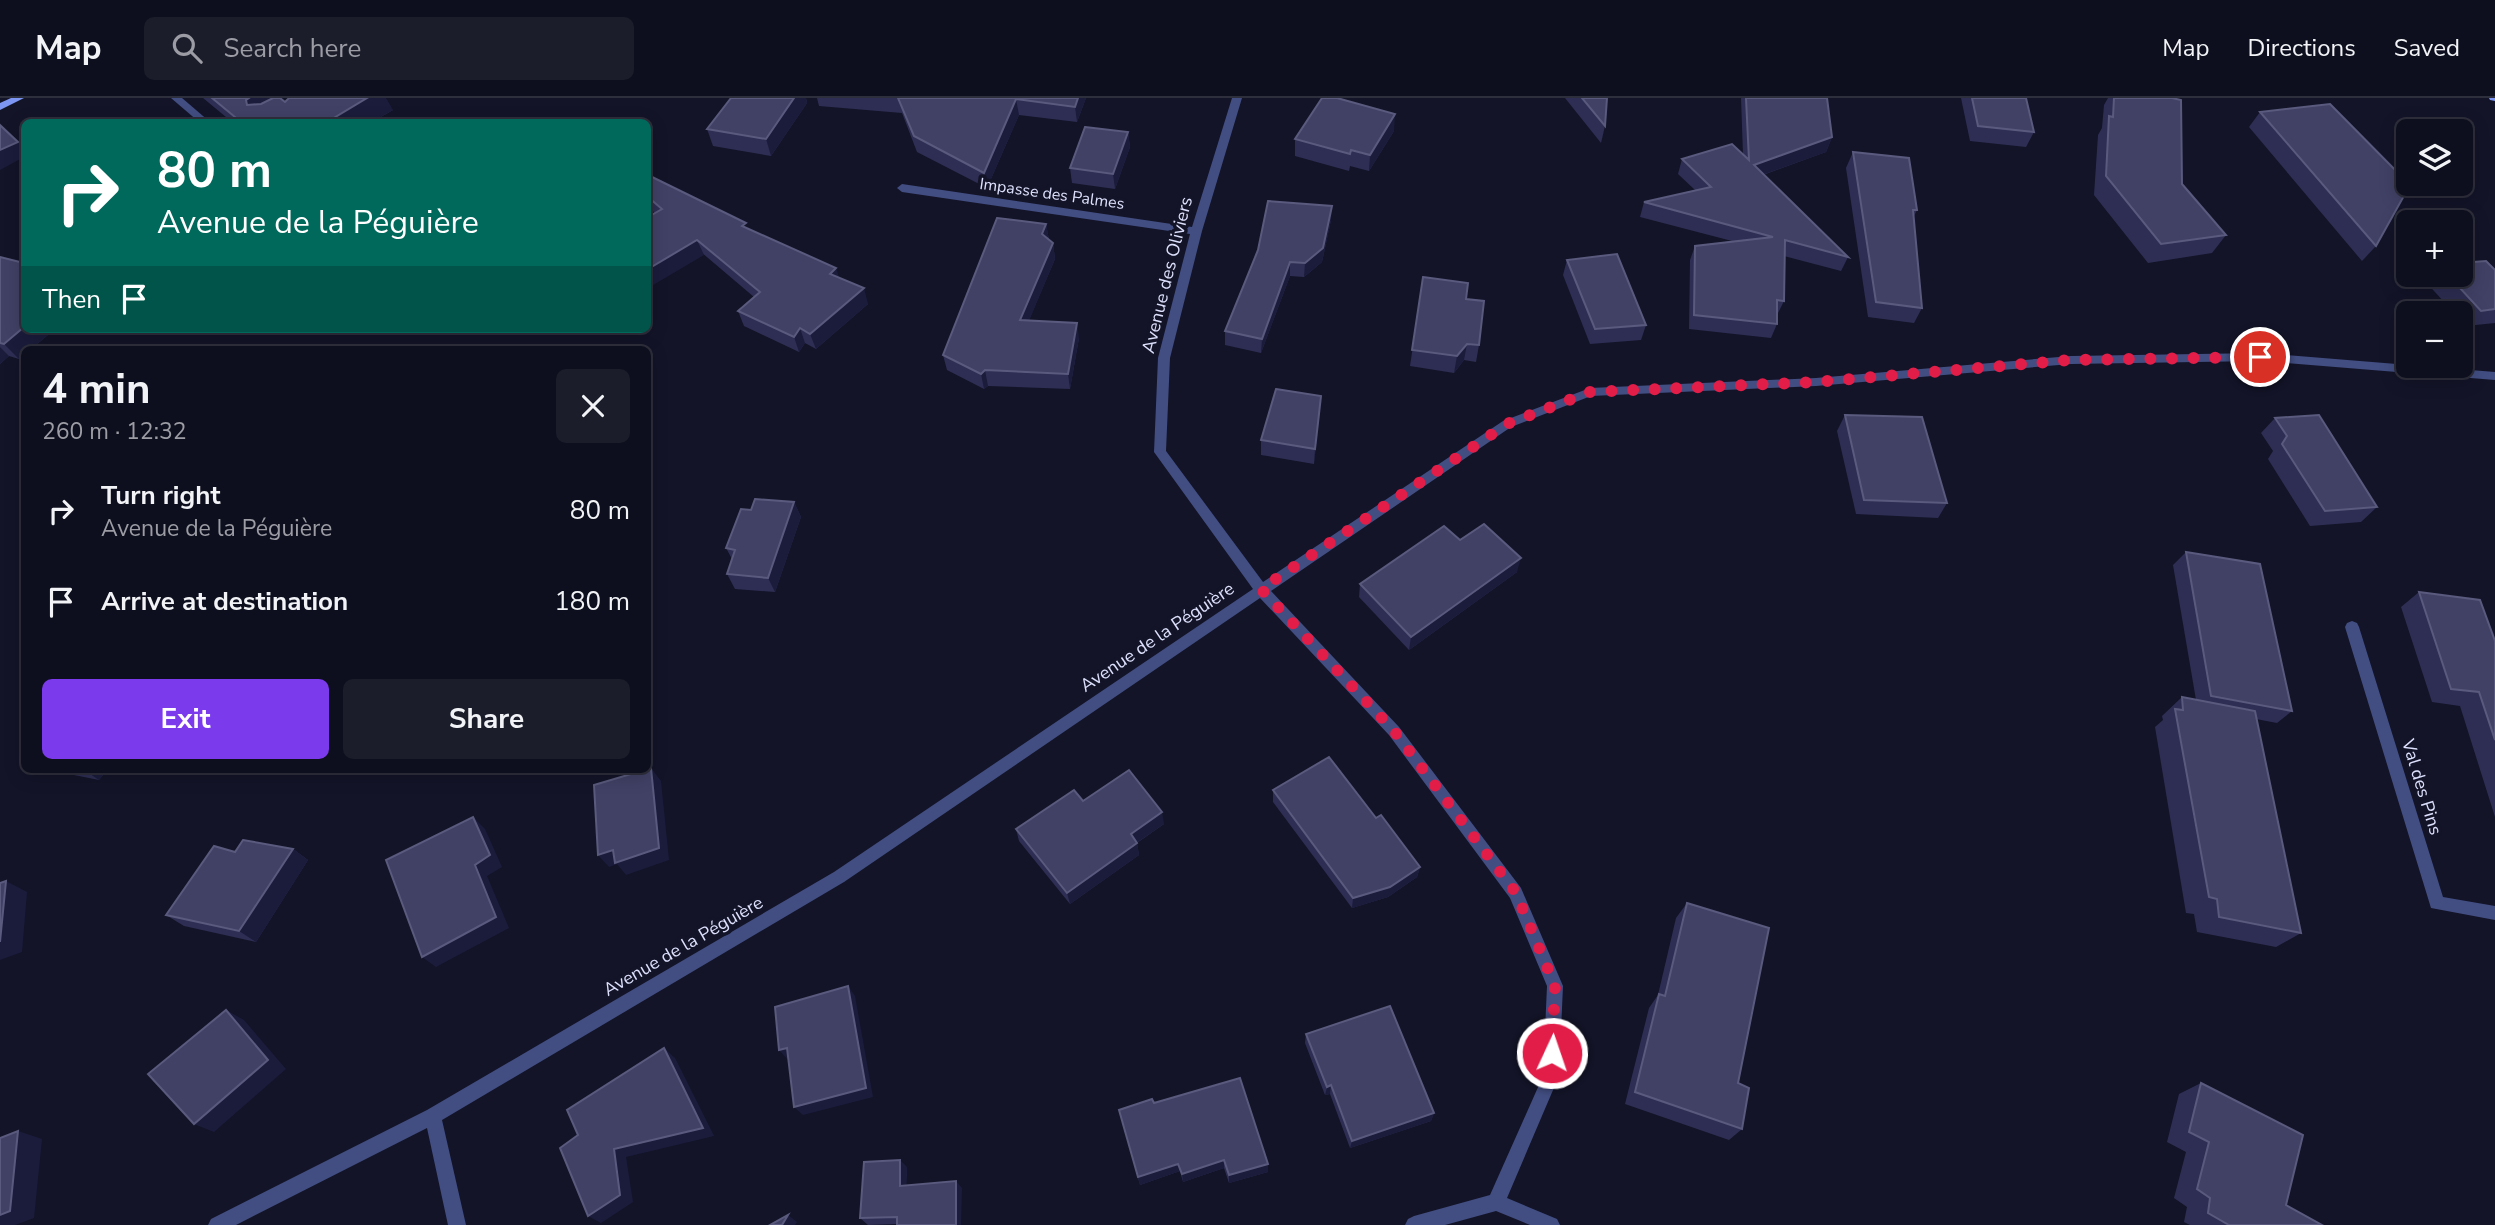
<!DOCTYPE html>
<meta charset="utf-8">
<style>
:root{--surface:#0e0f1e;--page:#1c1d2b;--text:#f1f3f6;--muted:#9b9ca4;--line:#2e2f3c;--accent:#7c3aed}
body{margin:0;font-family:"Nunito Sans",sans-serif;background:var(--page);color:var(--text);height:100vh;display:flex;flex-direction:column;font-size:26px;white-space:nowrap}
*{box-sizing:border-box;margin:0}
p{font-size:23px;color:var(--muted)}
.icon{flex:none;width:38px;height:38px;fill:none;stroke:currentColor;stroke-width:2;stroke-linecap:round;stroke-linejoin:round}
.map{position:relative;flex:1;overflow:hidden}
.side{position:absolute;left:21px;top:248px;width:630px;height:427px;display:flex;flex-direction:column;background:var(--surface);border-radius:10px;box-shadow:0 4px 18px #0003,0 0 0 2px var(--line)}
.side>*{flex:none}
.guide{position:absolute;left:21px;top:21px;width:630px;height:214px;border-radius:10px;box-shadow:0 4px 18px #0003,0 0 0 2px var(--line);background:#00695c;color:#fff;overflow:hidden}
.tools{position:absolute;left:2396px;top:21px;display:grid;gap:14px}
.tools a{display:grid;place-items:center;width:77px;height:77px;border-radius:10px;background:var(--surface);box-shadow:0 4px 18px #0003,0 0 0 2px var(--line);font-size:35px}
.pin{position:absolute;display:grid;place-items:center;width:60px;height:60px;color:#fff;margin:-30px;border:4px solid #fff;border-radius:50%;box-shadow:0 2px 7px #0007}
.me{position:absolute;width:77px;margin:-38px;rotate:3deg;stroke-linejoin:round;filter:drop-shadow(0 0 5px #0008)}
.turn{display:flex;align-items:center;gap:24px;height:147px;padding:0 21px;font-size:32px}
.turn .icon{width:91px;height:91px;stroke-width:2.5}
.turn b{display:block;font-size:49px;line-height:60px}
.then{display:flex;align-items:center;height:66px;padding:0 21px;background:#0003;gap:14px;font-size:26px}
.round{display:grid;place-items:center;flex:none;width:74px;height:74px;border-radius:10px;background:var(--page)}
.head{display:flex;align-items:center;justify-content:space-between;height:119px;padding:0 21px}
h1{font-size:42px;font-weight:700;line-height:52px}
.button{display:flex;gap:14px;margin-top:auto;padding:14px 21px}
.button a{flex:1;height:80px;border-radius:10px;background:var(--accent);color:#fff;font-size:28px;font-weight:700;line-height:80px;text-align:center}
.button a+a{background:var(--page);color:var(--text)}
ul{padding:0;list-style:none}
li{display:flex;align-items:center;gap:21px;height:91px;padding:0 21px}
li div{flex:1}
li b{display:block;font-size:26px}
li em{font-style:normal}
header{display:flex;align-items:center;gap:42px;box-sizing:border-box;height:98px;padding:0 35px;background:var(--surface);border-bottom:2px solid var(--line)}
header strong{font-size:33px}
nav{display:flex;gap:38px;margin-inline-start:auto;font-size:24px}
.search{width:490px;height:63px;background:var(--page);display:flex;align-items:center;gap:18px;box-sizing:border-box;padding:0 24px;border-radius:10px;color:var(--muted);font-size:26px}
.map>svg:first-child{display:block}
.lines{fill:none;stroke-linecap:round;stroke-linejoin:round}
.street{fill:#424e82;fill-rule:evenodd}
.secondary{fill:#7d95f3;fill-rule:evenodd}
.wall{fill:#2e2e54}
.shaded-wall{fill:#1b1c3b}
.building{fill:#414166;stroke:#595a7d;stroke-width:2}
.route{stroke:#e11d48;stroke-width:12;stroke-dasharray:0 21.6}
.labels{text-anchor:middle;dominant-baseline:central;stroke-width:7;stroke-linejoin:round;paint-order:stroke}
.far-street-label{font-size:16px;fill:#dde0fc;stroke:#131428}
.street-label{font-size:18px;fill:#dde0fc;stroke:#131428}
</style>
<header>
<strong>Map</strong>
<div class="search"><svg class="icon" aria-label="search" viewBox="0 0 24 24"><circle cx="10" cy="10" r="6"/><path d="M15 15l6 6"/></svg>Search here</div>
<nav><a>Map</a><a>Directions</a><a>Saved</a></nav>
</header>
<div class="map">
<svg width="2495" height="1127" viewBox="0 0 2495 1127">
<rect width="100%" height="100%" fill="#131428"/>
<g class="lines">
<g class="street">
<polygon points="171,0 182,0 210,24 199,24"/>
<polygon points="1232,0 1242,0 1202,133 1170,260 1166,353 1263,484 1503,323 1590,290 1816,280 2071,258 2260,255 2495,274 2495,282 2260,263 2071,266 1816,288 1591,298 1511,329 1271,493 1399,629 1521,790 1563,888 1559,978 1507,1100 1557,1121 1560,1127 1530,1127 1496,1113 1445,1127 1405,1127 1408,1121 1414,1118 1490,1097 1543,978 1547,888 1510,800 1389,637 1260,500 844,784 442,1022 466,1127 448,1127 427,1030 236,1127 208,1127 211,1121 427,1012 834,774 1253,491 1154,354 1158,260 1190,136 902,94 897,90 902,86 1192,129"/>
<polygon points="2352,523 2357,525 2359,529 2443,799 2495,808 2495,822 2431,810 2345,529 2347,525"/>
</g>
<g class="secondary">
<polygon points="11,0 24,0 0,12 0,5"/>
<polygon points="2489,0 2495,0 2495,3 2490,2"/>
</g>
</g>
<g class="wall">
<polygon points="203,0 280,0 285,4 393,12 372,24 232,24"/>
<polygon points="731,0 806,0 807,5 771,58 713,48 707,31"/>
<polygon points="817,0 1086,0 1077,24 1019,17 987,90 917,54 902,15 819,8"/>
<polygon points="1565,0 1607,0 1605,28 1601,45"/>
<polygon points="1741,0 1827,0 1832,39 1826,54 1763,77 1848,159 1841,173 1784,158 1784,203 1777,217 1777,226 1771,240 1689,231 1690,162 1695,148 1732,143 1640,119 1644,104 1695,92 1678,76 1682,61 1743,57"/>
<polygon points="1961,0 2026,0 2034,34 2026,49 1970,43"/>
<polygon points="2108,0 2172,0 2182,86 2226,137 2212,155 2148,165 2094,97 2098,37 2102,30 2104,7"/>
<polygon points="2260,14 2376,148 2362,163 2249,29"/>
<polygon points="1394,33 1369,73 1350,68 1349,73 1295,58 1295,41"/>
<polygon points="1128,34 1130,49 1115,91 1072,85 1070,70"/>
<polygon points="1853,54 1917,112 1914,118 1922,210 1914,225 1868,219 1846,70"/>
<polygon points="648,77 839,179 868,206 816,251 805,245 799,254 744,228 738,213 754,199 648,109"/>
<polygon points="1331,122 1322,164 1304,179 1290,178 1261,255 1225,247 1225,233"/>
<polygon points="1046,126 1049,142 1053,145 1055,161 1029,222 1079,240 1070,291 988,288 984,291 947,272 943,257"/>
<polygon points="0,159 55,231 30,252 24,252 19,261 9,258 0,266"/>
<polygon points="1567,162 1646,227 1641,242 1590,246 1563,177"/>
<polygon points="2495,172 2495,225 2466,228 2460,222 2460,215 2454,215 2425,183 2431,177 2460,177"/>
<polygon points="1423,179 1466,201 1479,247 1476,264 1464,262 1454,275 1410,268"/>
<polygon points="1321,298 1314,366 1261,357 1261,342"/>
<polygon points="1845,317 1947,405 1938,420 1856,416 1837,333"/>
<polygon points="2275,320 2377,409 2361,424 2310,428 2268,361 2273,353 2261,335"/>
<polygon points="794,404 801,419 775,494 735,491 727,476 732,461 726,450 751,412"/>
<polygon points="1460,442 1517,474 1409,552 1359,499 1360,486"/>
<polygon points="2186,454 2292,613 2277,625 2256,621 2301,835 2276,849 2197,834 2194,816 2186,815 2155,629 2163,622 2162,618 2182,599 2196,602 2173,467"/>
<polygon points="2419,494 2495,543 2495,719 2460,608 2432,604 2401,509"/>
<polygon points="49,672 107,672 99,682"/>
<polygon points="1273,692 1376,720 1420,769 1417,779 1388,799 1352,810 1273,704"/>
<polygon points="1083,703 1164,726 1137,745 1139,757 1070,806 1019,743 1016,731"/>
<polygon points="293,751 308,762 256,844 184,828 166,817 235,754"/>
<polygon points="1687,805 1738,985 1742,1031 1729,1042 1625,1006 1649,910 1658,897 1676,820"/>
<polygon points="1306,936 1434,1015 1431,1023 1350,1050 1330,996 1325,997 1305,945"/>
<polygon points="2201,985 2286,1107 2322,1127 2190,1127 2184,1124 2187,1109 2174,1100 2186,1054 2167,1044 2179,996"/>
<polygon points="1154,1005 1268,1074 1229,1085 1224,1070 1183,1084 1180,1073 1140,1087 1119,1012"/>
<polygon points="907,1069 906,1087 962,1090 897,1126 868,1127 860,1120"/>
</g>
<g class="shaded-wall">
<polygon points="249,0 274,0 281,10 247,7 246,2"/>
<polygon points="367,0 386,0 393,12 372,24 327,24"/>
<polygon points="794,0 806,0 807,5 771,58 766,41"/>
<polygon points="1078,0 1086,0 1077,24 1075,9"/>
<polygon points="1016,1 1019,17 987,90 984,75"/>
<polygon points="1395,16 1394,33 1369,73 1370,57"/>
<polygon points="1128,34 1130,49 1115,91 1113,76"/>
<polygon points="1832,39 1826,54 1748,82 1754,67"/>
<polygon points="18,44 24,52 24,59 0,72 0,52"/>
<polygon points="1332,108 1331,122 1322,164 1304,179 1305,165"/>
<polygon points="1046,126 1049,142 1042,136"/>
<polygon points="697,142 704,157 648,190 648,171"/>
<polygon points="1053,145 1055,161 1023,237 1020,222"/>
<polygon points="1290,164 1290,178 1261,255 1262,241"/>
<polygon points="836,170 841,185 830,176"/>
<polygon points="864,190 868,206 816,251 810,236"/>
<polygon points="1077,225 1079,240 1070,291 1068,276"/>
<polygon points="24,229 24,231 55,231 30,252 24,252 24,257 19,261 4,246"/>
<polygon points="800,230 805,245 799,254 794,239"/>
<polygon points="1467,246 1464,262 1454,275 1457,258"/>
<polygon points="0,249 9,258 0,266"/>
<polygon points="985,272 988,288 984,291 981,276"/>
<polygon points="1321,298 1320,313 1314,366 1315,351"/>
<polygon points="794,404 801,419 775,494 768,480"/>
<polygon points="1521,460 1517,474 1409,552 1411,539"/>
<polygon points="651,670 661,683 669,762 626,777 617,766 609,769 598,757"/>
<polygon points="84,672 107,672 99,682"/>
<polygon points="1162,714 1164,726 1132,748 1131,736"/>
<polygon points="473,719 485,731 502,769 487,778 509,830 436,869 422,859 475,767"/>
<polygon points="1137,745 1139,757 1070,806 1067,795"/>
<polygon points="293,751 308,762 256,844 239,833"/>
<polygon points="1420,769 1417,779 1388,799 1352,810 1353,800"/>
<polygon points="6,783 27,794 22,854 0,862 0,844"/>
<polygon points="848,888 855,898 873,999 803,1017 794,1009"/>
<polygon points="226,912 244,922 286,971 214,1034 194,1026"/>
<polygon points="664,950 675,960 714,1038 626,1059 633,1104 601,1125 588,1118 614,1051"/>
<polygon points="787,950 795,959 787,961 779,952"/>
<polygon points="1331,987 1330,996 1325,997 1327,989"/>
<polygon points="1434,1015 1431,1023 1350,1050 1352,1043"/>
<polygon points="18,1033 42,1041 34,1120 15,1127 0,1127 0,1117"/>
<polygon points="900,1062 907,1069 906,1095 900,1088"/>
<polygon points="1224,1062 1224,1070 1183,1084 1182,1076"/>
<polygon points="1178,1066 1180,1073 1140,1087 1138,1079"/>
<polygon points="1268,1066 1268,1074 1229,1085 1229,1077"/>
<polygon points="956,1083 962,1090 961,1127 956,1127"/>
<polygon points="788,1117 797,1124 795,1127 782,1127"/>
</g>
<g class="building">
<polygon points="212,0 249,0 246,2 247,7 261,6 273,0 280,0 285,4 289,0 367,0 327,24 241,24"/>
<polygon points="731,0 794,0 766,41 707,31"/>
<polygon points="898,0 1078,0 1075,9 1016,1 984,75 914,38"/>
<polygon points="1322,0 1337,0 1395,16 1370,57 1351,52 1350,56 1295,41"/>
<polygon points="1582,0 1607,0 1605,28"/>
<polygon points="1746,0 1827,0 1832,39 1754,67 1848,159 1785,142 1784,203 1777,202 1777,226 1694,217 1695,148 1773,139 1644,104 1711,89 1682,61 1732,46 1749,62"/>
<polygon points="1972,0 2026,0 2034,34 1978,28"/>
<polygon points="2114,0 2172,0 2181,2 2182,86 2226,137 2161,146 2106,78 2109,18 2113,19"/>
<polygon points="2330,6 2410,87 2376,148 2260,14"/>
<polygon points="0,27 18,44 0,52"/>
<polygon points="1085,29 1128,34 1113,76 1070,70"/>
<polygon points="1853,54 1909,60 1917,112 1913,112 1922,210 1876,204"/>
<polygon points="648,77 746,125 742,128 836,170 830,176 864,190 810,236 800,230 794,239 738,213 760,194 697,142 648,171 648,119 662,111 648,99"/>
<polygon points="1268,103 1332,108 1323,150 1305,165 1290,164 1262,241 1225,233 1258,152"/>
<polygon points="997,120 1046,126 1042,136 1053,145 1020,222 1077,225 1068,276 985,272 981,276 943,257"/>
<polygon points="1617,156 1646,227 1595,231 1567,162"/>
<polygon points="0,159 24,165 24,229 4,246 0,245"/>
<polygon points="2486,163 2495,172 2495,211 2481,213 2448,177 2460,177 2460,165"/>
<polygon points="1423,179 1468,185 1466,201 1484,203 1479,247 1467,246 1457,258 1412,252"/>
<polygon points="1276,291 1321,298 1315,351 1261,342"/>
<polygon points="1845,317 1922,319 1947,405 1864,402"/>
<polygon points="2319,317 2377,409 2325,413 2282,346 2287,338 2275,320"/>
<polygon points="755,401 794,404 768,480 727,476 735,452 726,450 741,411 751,412"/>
<polygon points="1484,426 1521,460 1411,539 1360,486 1444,428 1460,442"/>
<polygon points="2186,454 2260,466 2292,613 2211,598"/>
<polygon points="2419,494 2480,502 2495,543 2495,642 2479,594 2451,591"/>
<polygon points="2182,599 2255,613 2301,835 2219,819 2217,801 2209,799 2175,611 2183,612"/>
<polygon points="1329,659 1376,720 1381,717 1420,769 1390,789 1353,800 1273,692"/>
<polygon points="651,670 659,750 615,765 613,752 598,757 594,687"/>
<polygon points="1129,672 1162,714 1131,736 1137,745 1067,795 1016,731 1074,692 1083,703"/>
<polygon points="473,719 490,757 475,767 496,819 422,859 386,762"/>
<polygon points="243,742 293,751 239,833 166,817 214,748 235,754"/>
<polygon points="6,783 0,844 0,785"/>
<polygon points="1687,805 1769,830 1738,985 1749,990 1742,1031 1635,994 1659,896 1665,898"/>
<polygon points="848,888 866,990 794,1009 787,950 779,952 775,909"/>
<polygon points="1390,908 1434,1015 1352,1043 1331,987 1327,989 1306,936"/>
<polygon points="226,912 268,962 194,1026 148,976"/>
<polygon points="664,950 703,1030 614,1051 620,1097 588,1118 560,1050 578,1037 567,1012"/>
<polygon points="1240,980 1268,1066 1229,1077 1224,1062 1182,1076 1178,1066 1138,1079 1119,1012 1152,1001 1154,1005"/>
<polygon points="2201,985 2303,1037 2286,1107 2322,1127 2229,1127 2208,1115 2210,1100 2197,1091 2209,1044 2189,1034"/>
<polygon points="18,1033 10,1113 0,1117 0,1040"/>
<polygon points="900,1062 900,1088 956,1083 956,1127 897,1127 897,1119 860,1120 864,1064"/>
<polygon points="788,1117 782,1127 770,1127"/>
</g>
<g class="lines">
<polyline class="route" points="1552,955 1555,888 1516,795 1394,633 1261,491 1507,326 1590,294 1816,284 2071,262 2260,259"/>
</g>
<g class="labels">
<g class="far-street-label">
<text transform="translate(1052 96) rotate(8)">Impasse des Palmes</text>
</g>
<g class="street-label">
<text transform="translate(1167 177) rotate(-76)">Avenue des Oliviers</text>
<text transform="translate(1157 539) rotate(-34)">Avenue de la Péguière</text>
<text transform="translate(2422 689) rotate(73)">Val des Pins</text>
<text transform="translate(683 848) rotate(-30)">Avenue de la Péguière</text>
</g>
</g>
</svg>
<div class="tools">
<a><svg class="icon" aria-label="layers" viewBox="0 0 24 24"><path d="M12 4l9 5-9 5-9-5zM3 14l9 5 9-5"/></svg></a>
<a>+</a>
<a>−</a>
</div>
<div class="pin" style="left:2260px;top:259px;background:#d93025"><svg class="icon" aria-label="arrive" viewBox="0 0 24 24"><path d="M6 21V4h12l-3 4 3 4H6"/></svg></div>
<svg class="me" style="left:1552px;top:955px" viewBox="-20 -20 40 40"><circle r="17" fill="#e11d48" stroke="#fff" stroke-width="3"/><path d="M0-11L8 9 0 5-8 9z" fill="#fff"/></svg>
<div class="guide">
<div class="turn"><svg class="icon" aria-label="right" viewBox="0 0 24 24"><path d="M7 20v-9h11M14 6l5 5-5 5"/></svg><div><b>80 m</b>Avenue de la Péguière</div></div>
<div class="then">Then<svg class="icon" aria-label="arrive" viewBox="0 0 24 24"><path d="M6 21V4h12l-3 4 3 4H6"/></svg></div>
</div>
<section class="side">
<div class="head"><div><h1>4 min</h1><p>260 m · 12:32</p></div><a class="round"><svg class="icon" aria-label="close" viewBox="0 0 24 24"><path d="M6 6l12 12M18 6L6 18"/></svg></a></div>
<ul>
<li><svg class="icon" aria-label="right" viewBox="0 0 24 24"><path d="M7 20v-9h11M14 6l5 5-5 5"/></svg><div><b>Turn right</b><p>Avenue de la Péguière</p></div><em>80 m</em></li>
<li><svg class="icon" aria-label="arrive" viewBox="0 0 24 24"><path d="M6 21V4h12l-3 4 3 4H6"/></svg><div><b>Arrive at destination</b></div><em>180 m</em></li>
</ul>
<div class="button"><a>Exit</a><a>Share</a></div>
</section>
</div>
